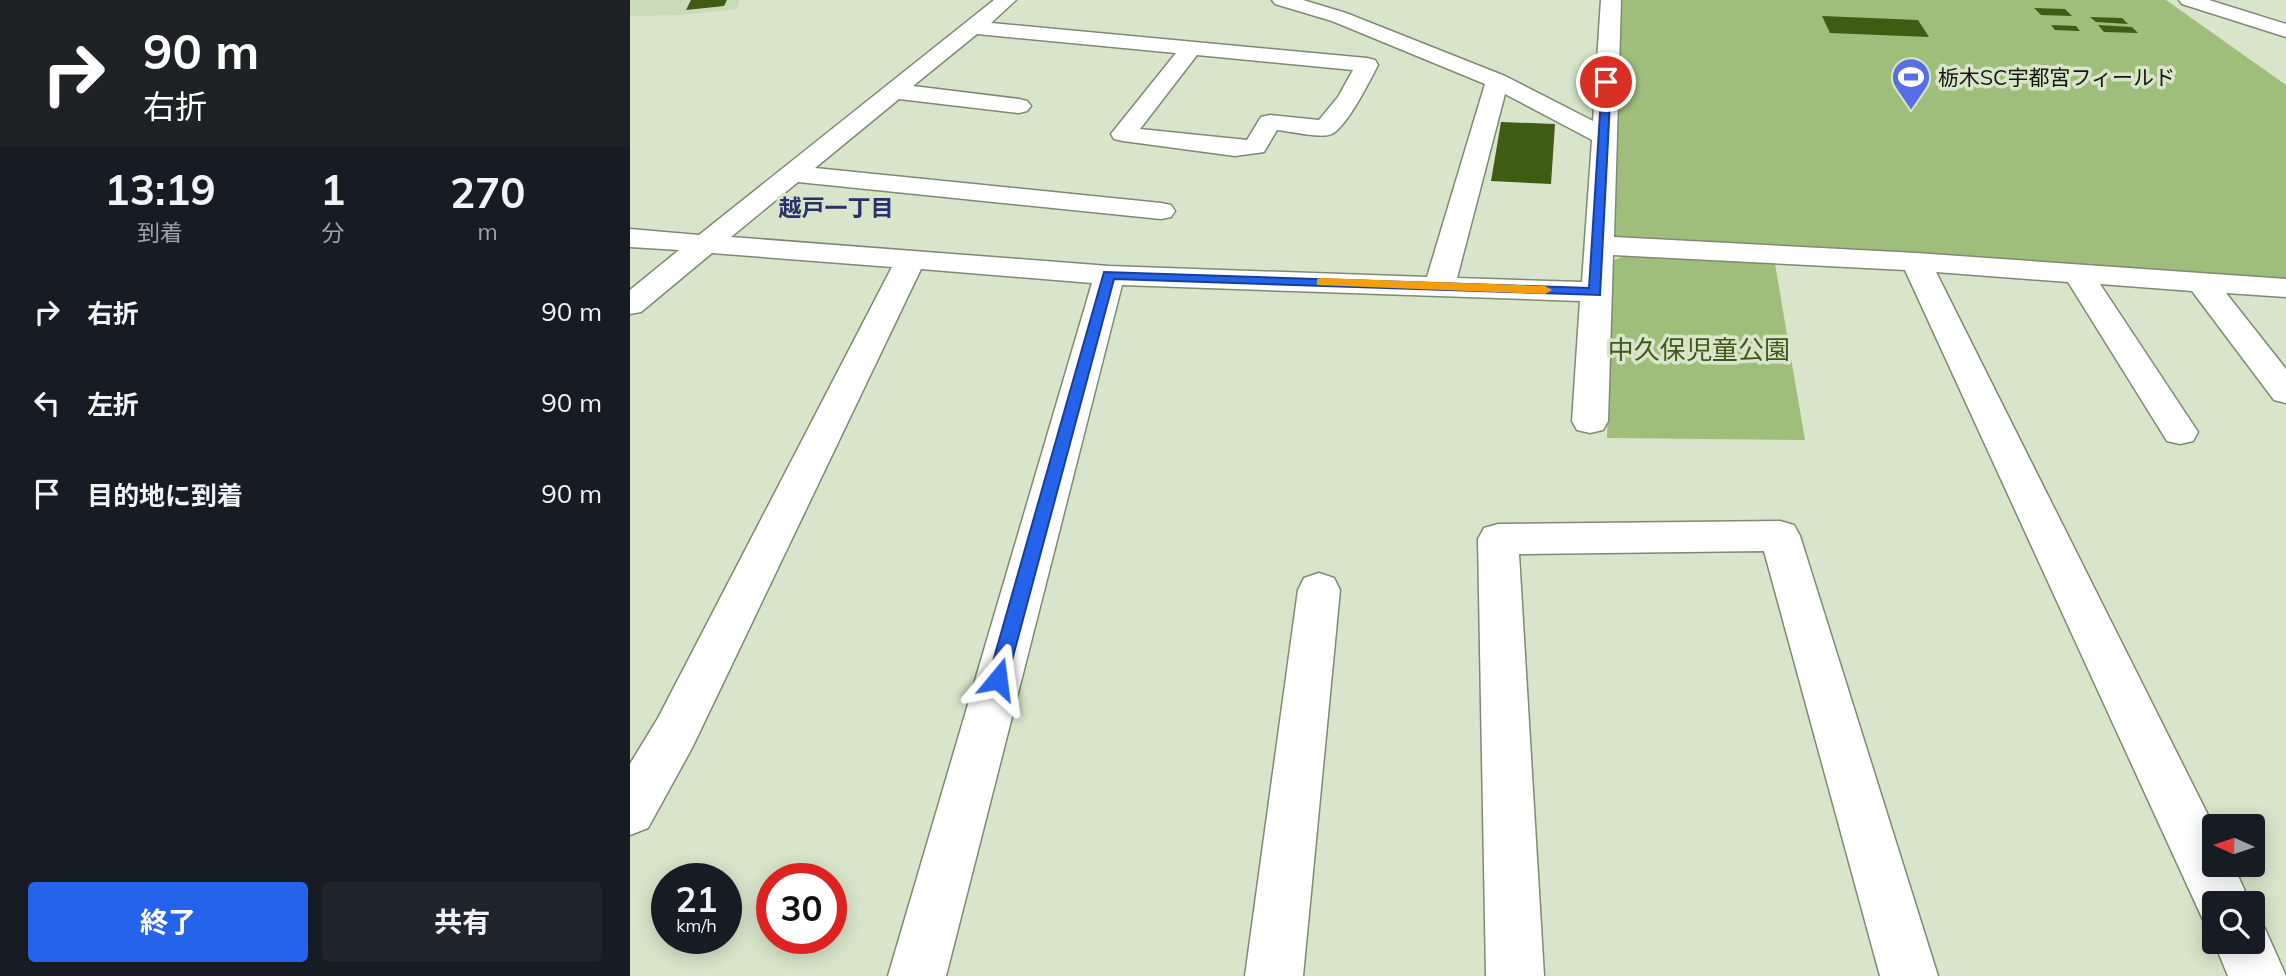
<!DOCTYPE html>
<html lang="ja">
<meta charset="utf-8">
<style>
:root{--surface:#171b24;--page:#20242c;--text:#f1f3f6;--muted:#9ea1a6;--accent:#2563eb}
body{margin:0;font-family:Mulish,"Noto Sans JP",sans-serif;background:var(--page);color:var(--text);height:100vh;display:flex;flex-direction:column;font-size:26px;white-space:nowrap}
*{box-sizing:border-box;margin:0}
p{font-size:23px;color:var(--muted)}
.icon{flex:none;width:38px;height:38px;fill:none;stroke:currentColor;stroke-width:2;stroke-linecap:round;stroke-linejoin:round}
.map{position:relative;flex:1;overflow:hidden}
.sheet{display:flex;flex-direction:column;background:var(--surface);width:630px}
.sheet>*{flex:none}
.guide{background:#202124;color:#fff;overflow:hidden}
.needle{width:46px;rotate:273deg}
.fabs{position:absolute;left:1572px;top:814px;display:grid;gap:14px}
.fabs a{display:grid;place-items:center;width:63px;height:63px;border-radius:7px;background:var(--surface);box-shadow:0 4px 18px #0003;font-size:35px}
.speed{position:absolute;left:21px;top:863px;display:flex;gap:14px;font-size:35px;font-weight:700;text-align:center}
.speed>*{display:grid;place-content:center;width:91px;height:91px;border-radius:50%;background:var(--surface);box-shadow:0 4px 18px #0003;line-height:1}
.speed small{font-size:18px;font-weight:400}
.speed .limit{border:10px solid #d22;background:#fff;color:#111}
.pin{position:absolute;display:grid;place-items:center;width:60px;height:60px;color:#fff;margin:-30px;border:4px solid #fff;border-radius:50%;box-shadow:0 2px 7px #0007}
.me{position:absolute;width:77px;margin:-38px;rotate:16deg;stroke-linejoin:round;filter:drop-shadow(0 0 5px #0008)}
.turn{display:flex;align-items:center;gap:24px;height:147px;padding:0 28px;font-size:32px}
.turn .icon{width:91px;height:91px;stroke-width:2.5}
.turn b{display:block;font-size:49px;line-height:60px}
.eta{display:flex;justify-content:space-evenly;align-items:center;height:119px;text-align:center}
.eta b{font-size:42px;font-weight:700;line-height:49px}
.primary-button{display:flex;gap:14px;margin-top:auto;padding:14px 28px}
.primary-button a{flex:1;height:80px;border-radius:7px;background:var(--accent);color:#fff;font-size:28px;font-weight:700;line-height:80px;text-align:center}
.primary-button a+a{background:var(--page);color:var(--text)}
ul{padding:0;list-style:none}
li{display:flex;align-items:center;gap:21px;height:91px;padding:0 28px}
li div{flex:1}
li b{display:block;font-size:26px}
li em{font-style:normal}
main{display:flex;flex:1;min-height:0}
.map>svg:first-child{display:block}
.built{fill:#cbdbba}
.green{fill:#a0be7b}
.building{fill:#405b12}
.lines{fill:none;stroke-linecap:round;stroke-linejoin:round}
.minor-casing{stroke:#7e8a72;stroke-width:3}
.minor{fill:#fff;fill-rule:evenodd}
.route{fill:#2563eb;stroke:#184099;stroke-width:2}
.slow{fill:#f59e0b}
.labels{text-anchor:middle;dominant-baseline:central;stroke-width:7;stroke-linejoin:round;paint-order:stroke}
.far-poi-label{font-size:21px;fill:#14180f;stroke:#d8e5ca;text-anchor:start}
.far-neighbourhood-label{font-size:23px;font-weight:bold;fill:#27316a;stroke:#d8e5ca}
.park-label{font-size:26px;fill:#405919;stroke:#d8e5ca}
</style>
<main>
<section class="sheet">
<div class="guide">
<div class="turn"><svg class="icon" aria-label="right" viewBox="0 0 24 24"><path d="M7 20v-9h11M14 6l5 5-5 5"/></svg><div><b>90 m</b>右折</div></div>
</div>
<div class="eta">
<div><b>13:19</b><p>到着</p></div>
<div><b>1</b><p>分</p></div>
<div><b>270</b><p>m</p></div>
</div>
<ul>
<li><svg class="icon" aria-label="right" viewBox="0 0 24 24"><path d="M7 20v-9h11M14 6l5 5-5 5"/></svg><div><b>右折</b></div><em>90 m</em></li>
<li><svg class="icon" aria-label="left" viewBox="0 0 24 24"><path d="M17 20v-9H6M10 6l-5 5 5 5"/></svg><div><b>左折</b></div><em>90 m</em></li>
<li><svg class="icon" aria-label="arrive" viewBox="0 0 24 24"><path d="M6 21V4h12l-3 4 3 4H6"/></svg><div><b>目的地に到着</b></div><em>90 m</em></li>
</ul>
<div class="primary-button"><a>終了</a><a>共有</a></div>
</section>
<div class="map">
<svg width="1656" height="976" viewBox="0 0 1656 976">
<rect width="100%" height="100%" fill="#d8e5ca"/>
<polygon class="built" points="0,0 110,0 106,9 52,15 0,16"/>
<g class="green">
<polygon points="989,0 1536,0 1656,85 1656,281 983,239"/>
<polygon points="1008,250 1144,258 1175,440 977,438 982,261"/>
</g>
<g class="building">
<polygon points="61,0 97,0 94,6 56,10"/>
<polygon points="1404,8 1435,9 1442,16 1411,15"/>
<polygon points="1192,16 1288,20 1299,37 1200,33"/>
<polygon points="1460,17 1492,18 1498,24 1466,22"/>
<polygon points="1421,25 1446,26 1450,31 1425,30"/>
<polygon points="1468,25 1502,27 1508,33 1474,32"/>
<polygon points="871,122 925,124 921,184 861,181"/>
</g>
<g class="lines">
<g class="minor-casing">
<g id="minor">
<path d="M 364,0 L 386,0 L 361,23 L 737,58 L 745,60 L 748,65 C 739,82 718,125 702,134 C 692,139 659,131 647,130 L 634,152 L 605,156 L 493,141 L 484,139 L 481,134 L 546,53 L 347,34 L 283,86 L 389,99 L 397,101 L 401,106 L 397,111 L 389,113 L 269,99 L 185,168 L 531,203 L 541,205 L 545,211 L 541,217 L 531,219 L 168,182 L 101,237 L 479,266 L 797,277 L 855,84 L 702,21 L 645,4 L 642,0 L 673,0 L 716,13 L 875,76 L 963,121 L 971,0 L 991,0 L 984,237 L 1286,253 L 1656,279 L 1656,297 L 1596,293 L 1656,369 L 1656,403 L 1644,400 L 1562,291 L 1470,284 L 1568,432 L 1563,441 L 1550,444 L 1537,441 L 1438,282 L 1306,272 L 1584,827 L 1584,864 L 1603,864 L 1620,903 L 1584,903 L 1584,927 L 1574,922 L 1275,270 L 983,255 L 978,421 L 973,430 L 960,433 L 947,430 L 942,421 L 950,301 L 492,285 L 316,976 L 258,976 L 462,283 L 291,269 L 62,748 L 18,828 L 0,835 L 0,764 L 28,718 L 262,267 L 82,253 L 11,312 L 0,314 L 0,290 L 49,250 L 0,247 L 0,229 L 69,235 ZM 567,55 L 723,70 L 708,97 L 689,120 L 640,115 L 631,117 L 617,140 L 510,129 ZM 875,94 L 962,140 L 952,282 L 827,278 Z"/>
<polygon points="1549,0 1579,0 1656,24 1656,37 1552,4"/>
<polygon points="1150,521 1164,525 1170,536 1308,976 1250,976 1134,551 889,554 914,976 856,976 848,539 854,528 868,524"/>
<polygon points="689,573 704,578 710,590 673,976 615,976 668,590 674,578"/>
<polygon points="1622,918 1632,922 1656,976 1598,976 1584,942 1622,942"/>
</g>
</g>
<use href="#minor" class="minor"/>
</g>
<polygon class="route" points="976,79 981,82 970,295 484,279 377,679 375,685 368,688 361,685 358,679 474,272 959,288 972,82"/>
<polygon class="slow" points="692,278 915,286 922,290 915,294 687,285 687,279"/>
<defs>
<g id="stadium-pin" transform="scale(2.0125)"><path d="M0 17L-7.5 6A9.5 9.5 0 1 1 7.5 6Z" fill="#596de4" stroke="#d8e5ca"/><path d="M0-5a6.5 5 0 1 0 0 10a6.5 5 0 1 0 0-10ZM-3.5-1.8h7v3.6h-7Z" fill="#fff"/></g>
</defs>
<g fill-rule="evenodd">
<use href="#stadium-pin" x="1281" y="77"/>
</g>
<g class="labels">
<g class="far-poi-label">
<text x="1308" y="77">栃木SC宇都宮フィールド</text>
</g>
<g class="far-neighbourhood-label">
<text x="206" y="207">越戸一丁目</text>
</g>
<g class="park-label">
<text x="1069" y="349">中久保児童公園</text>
</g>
</g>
</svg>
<div class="fabs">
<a><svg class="needle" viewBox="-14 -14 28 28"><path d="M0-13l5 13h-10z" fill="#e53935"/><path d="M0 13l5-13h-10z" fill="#9ea1a6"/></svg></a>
<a><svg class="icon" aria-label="search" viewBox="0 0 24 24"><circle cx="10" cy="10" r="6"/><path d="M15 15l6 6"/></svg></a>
</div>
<div class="speed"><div>21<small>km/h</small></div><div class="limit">30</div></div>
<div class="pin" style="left:976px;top:82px;background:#d93025"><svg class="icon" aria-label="arrive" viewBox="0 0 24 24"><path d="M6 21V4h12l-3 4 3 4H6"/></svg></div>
<svg class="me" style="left:368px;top:679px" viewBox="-20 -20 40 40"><path d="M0-17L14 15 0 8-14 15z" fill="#2563eb" stroke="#fff" stroke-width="4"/></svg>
</div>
</main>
